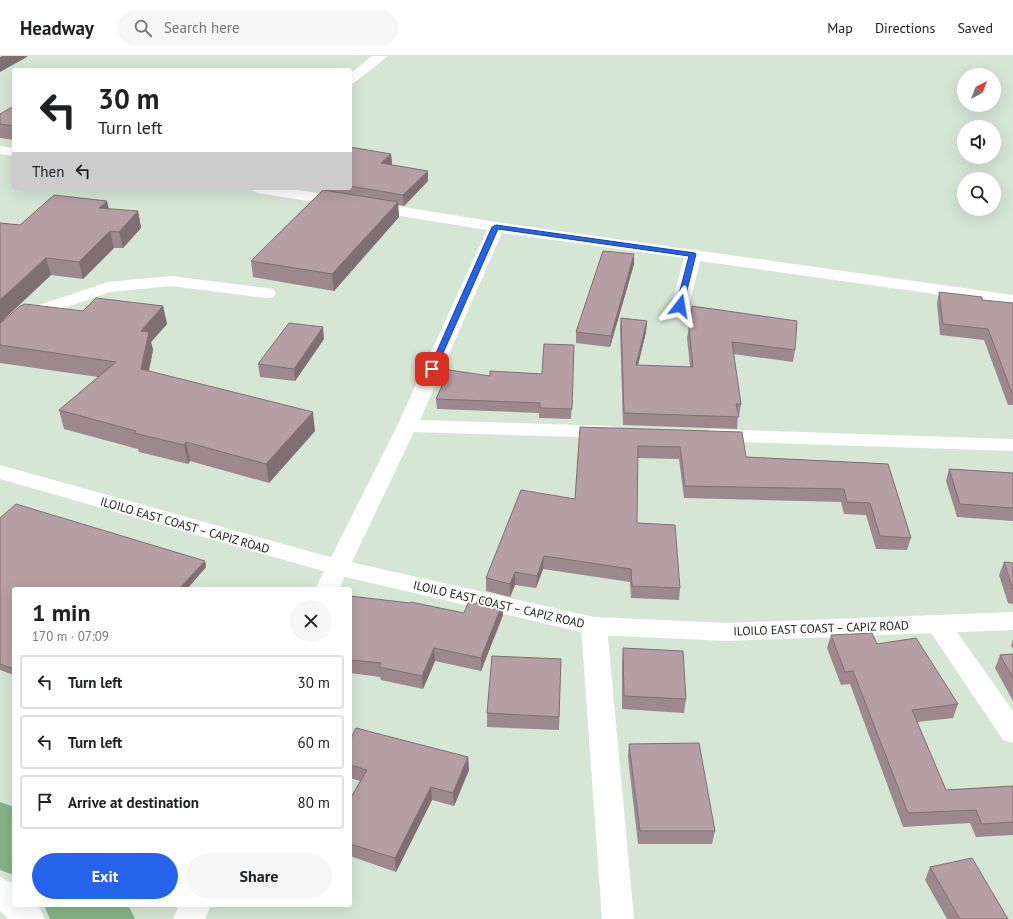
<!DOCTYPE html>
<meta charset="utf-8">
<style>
:root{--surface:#fff;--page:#f6f6f6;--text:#202124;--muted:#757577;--line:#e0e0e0;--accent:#2563eb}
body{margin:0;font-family:"PT Sans",sans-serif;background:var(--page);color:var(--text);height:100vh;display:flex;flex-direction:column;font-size:15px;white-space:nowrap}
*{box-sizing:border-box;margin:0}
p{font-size:13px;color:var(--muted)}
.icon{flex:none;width:22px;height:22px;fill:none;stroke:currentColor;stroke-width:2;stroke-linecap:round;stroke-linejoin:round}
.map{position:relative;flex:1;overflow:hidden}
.sheet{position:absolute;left:12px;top:531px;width:340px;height:320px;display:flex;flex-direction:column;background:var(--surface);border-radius:4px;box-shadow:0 4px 16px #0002}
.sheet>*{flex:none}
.banner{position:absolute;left:12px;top:12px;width:340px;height:122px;border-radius:4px;box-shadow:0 4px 16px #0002;background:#fff;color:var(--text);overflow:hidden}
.needle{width:26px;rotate:42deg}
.fabs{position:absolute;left:957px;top:12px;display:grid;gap:8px}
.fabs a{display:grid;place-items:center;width:44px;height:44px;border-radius:50%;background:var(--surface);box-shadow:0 4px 16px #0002;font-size:20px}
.pin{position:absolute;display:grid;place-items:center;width:34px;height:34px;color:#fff;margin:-17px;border-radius:8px;box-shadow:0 2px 6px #0006}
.me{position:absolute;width:44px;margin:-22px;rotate:14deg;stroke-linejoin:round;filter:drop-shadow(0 0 3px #0008)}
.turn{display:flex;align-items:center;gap:14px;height:84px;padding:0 20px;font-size:18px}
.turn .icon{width:52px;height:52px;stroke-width:2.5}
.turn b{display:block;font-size:28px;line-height:34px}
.then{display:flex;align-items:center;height:38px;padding:0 20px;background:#0003;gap:8px;font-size:15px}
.round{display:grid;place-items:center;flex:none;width:42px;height:42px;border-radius:21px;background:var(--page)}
.headline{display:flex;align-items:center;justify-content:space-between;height:68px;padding:0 20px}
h1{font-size:24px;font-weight:700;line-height:30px}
.button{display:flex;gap:8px;margin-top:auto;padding:8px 20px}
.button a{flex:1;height:46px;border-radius:24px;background:var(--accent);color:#fff;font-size:16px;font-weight:700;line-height:46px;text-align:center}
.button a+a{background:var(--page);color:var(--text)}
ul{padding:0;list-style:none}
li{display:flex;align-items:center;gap:12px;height:54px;margin:0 8px 6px;padding:0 12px;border:2px solid var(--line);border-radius:4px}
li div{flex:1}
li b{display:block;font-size:15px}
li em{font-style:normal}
header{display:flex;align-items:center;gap:24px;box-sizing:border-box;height:56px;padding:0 20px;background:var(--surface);border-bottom:1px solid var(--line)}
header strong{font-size:19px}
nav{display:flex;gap:22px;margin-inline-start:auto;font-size:14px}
.search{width:280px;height:36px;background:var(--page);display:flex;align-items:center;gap:10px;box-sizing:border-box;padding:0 14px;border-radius:22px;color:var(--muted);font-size:15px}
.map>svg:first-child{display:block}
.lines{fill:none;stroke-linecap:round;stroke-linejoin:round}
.river{fill:#85b387;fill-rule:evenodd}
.minor{fill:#fff;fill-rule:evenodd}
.major{fill:#fff;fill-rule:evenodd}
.wall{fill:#9c888d}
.shaded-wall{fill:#7f6f73}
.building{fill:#b59ea4;stroke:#7f6f73}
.route{fill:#2563eb;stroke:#184099}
.labels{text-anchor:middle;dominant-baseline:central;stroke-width:3.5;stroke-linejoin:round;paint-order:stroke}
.street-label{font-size:12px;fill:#161c16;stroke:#fff}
</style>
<header>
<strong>Headway</strong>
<div class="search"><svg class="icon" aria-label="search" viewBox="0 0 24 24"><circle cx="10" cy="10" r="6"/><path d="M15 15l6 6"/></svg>Search here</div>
<nav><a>Map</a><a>Directions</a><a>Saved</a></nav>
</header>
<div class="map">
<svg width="1013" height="863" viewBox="0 0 1013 863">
<rect width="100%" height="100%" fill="#d5e6d5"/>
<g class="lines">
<g class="river">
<polygon points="0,746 14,751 14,819 0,814"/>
<polygon points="44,849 128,849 135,863 50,863"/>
</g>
<g class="minor">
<polygon points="372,0 388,0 354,27 350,28 350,18"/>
<polygon points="0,90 14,92 14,100 0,98"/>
<polygon points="250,132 286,132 496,166 1013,239 1013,249 700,205 689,250 686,254 680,255 674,254 671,250 684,202 502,177 420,364 610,370 617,372 620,376 617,380 610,382 414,376 339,533 315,533 397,370 487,174 258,137 253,135"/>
<polygon points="171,220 267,232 273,233 276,237 273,241 267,242 171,230 110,236 24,266 7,283 0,285 0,269 12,258 108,226"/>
<polygon points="712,373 1013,383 1013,395 712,385 705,383 702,379 705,375"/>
<polygon points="938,559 947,562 1013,655 1013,687 1003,684 929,574 925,568 929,562"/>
<polygon points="594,561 603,564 607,570 634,863 602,863 581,570 585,564"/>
<polygon points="0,821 14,828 14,849 37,849 40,853 45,863 8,863 0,855"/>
<polygon points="179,849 211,849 205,863 173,863"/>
</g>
<polygon class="major" points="0,409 337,503 594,561 728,567 1013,556 1013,574 728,585 594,579 337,519 0,423"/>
</g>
<g class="wall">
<polygon points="14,50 14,84 0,82 0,58"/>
<polygon points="350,91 391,98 392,108 391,109 428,115 428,125 404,150 398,149 399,161 334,235 253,221 251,205 323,134 315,133 315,132 350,132"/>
<polygon points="109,153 138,155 141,172 123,192 114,192 83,223 51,219 0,267 83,255 163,250 167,268 151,286 153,294 149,315 315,375 269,427 190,405 188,408 139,396 138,393 64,373 59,354 98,321 0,307 0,167 20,169"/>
<polygon points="634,208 610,291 576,287 576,276"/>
<polygon points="939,236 982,244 1013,247 1013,349 1008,349 984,284 940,279 937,247"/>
<polygon points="621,262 647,265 646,276 638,309 690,311 687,282 689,271 795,294 793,306 733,298 741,348 739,360 738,360 737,373 623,369 620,273"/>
<polygon points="324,283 295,325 260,321 258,308"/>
<polygon points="574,289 571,363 539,362 539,357 437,353 436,343 490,320 542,318"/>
<polygon points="580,371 746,401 888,408 911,482 907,494 876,493 866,459 844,458 841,446 684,442 679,403 637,402 637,467 680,532 679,544 631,542 630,526 543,513 536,532 515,529 510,541 486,535 486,522 575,443"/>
<polygon points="949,413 1013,417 1013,465 957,461 946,425"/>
<polygon points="0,462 205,505 206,511 187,533 14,533 14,619 0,614"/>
<polygon points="1004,506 1013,507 1013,548 1008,547 999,519"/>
<polygon points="350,540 464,557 476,548 503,546 503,559 481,615 435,605 423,633 381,624 380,621 350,617"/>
<polygon points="831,579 877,588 958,648 953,662 917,666 946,734 1013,730 1013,779 976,781 970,767 903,771 850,628 841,629 827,592"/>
<polygon points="1013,583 1013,593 1011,590"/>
<polygon points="623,592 686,643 684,657 622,653 622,605"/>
<polygon points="1013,598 1013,645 995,612 1000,599"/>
<polygon points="561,603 559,674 487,671 487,657"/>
<polygon points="350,684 468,701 469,714 454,750 432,744 396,816 350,800 350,743 360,725 350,722"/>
<polygon points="629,688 715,775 712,788 638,788 628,701"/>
<polygon points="930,811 1008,863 947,863 925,824"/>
</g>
<g class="shaded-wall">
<polygon points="2,0 27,0 27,1 0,16 0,1"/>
<polygon points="391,98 392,108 381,117 381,107"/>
<polygon points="428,115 428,125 404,150 403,139"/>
<polygon points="107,145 111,161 99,152"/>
<polygon points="398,146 399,161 334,235 332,218"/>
<polygon points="138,155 141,172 123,192 119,176"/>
<polygon points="110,175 114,192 83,223 79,206"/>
<polygon points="634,198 634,208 610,291 611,280"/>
<polygon points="46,202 51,219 0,267 0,244"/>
<polygon points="163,250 167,268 151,286 153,294 145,332 141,313 141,275"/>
<polygon points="647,265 646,276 635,321 636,309"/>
<polygon points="323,271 324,283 295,325 294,313"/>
<polygon points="313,356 315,375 269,427 266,408"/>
<polygon points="186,386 190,405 188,408 184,389"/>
<polygon points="544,500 543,513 536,532 537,520"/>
<polygon points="205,505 206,511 187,533 179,533"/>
<polygon points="515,516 515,529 510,541 510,528"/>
<polygon points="503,546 503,559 481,615 481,602"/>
<polygon points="434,592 435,605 423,633 422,620"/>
<polygon points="468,701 469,714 454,750 453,737"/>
<polygon points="431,731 432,744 396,816 395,802"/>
</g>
<g class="building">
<polygon points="14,50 14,70 0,68 0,58"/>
<polygon points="350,91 391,98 381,107 428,115 403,139 350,130"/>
<polygon points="323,134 398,146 332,218 251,205"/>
<polygon points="54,139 107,145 99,152 138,155 119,176 110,175 79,206 46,202 0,244 0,167 20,169"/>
<polygon points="603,195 634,198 611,280 576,276"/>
<polygon points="939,236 982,241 982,244 1013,247 1013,337 1012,337 988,273 943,268"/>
<polygon points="96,242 163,250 141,275 149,276 141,313 313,356 266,408 186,386 184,389 134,377 136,375 59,354 116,306 0,289 0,267 2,266 20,250 25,248 83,255"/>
<polygon points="692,250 797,265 795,294 732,286 741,348 736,348 739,361 624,357 621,262 647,265 636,309 693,311 689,271"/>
<polygon points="289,267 323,271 294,313 258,308"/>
<polygon points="544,288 574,289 572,353 540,352 540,347 436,343 449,314 490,320 490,315 542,318"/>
<polygon points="580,371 742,376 746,401 888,408 911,482 880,480 870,447 847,446 844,433 685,430 680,391 638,390 637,467 675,469 680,532 632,530 631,513 544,500 537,520 515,516 510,528 486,522 521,434 575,443"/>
<polygon points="949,413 1013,417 1013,452 960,448"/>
<polygon points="16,448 205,505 179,533 14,533 14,613 0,608 0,462"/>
<polygon points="1004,506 1013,507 1013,534"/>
<polygon points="350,540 410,547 411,546 464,557 468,547 476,548 479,540 503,546 481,602 434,592 422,620 379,611 381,607 350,604"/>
<polygon points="872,577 877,588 916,582 958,648 912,654 946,734 1013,730 1013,766 982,768 976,754 908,757 853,615 845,616 831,579"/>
<polygon points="623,592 683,595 686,643 624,640"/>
<polygon points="1013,598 1013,622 1000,599"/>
<polygon points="492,600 561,603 559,661 487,657"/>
<polygon points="356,672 468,701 453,737 431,731 395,802 350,788 350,743 367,714 350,709 350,684"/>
<polygon points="699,687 715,775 640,775 629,688"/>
<polygon points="972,802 1008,863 960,863 930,811"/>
</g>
<polygon class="route" points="496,169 695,197 696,198 683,250 680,253 676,250 689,200 498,173 436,313 435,315 430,315 429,313 492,171"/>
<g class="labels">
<g class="street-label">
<text transform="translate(185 469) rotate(16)">ILOILO EAST COAST – CAPIZ ROAD</text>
<text transform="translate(499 548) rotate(13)">ILOILO EAST COAST – CAPIZ ROAD</text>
<text transform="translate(821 572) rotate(-2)">ILOILO EAST COAST – CAPIZ ROAD</text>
</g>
</g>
</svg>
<div class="fabs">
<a><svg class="needle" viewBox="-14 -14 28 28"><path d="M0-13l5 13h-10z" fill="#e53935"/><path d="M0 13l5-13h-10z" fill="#757577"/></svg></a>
<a><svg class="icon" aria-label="sound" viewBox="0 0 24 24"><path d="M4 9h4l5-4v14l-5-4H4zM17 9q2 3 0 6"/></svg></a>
<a><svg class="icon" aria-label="search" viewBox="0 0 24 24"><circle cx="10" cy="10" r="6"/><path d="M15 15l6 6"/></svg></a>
</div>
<div class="pin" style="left:432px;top:313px;background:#d93025"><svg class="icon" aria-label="arrive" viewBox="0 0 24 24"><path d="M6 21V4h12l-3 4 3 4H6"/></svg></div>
<svg class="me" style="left:680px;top:250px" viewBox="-20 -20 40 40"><path d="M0-17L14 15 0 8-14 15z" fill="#2563eb" stroke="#fff" stroke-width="4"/></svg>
<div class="banner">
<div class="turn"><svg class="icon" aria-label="left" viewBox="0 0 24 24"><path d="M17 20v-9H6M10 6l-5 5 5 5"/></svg><div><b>30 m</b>Turn left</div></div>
<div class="then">Then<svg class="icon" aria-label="left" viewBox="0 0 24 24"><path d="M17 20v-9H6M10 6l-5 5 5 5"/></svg></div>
</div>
<section class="sheet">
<div class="headline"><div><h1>1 min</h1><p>170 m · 07:09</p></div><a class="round"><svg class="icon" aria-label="close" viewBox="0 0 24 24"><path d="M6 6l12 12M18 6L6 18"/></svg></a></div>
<ul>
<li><svg class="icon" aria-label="left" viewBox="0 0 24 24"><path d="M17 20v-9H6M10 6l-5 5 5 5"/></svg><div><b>Turn left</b></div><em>30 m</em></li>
<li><svg class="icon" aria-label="left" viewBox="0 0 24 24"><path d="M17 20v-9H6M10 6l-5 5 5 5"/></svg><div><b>Turn left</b></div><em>60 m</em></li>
<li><svg class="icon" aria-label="arrive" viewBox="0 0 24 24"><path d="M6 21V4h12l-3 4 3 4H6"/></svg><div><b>Arrive at destination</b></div><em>80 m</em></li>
</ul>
<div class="button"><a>Exit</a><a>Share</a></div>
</section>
</div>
